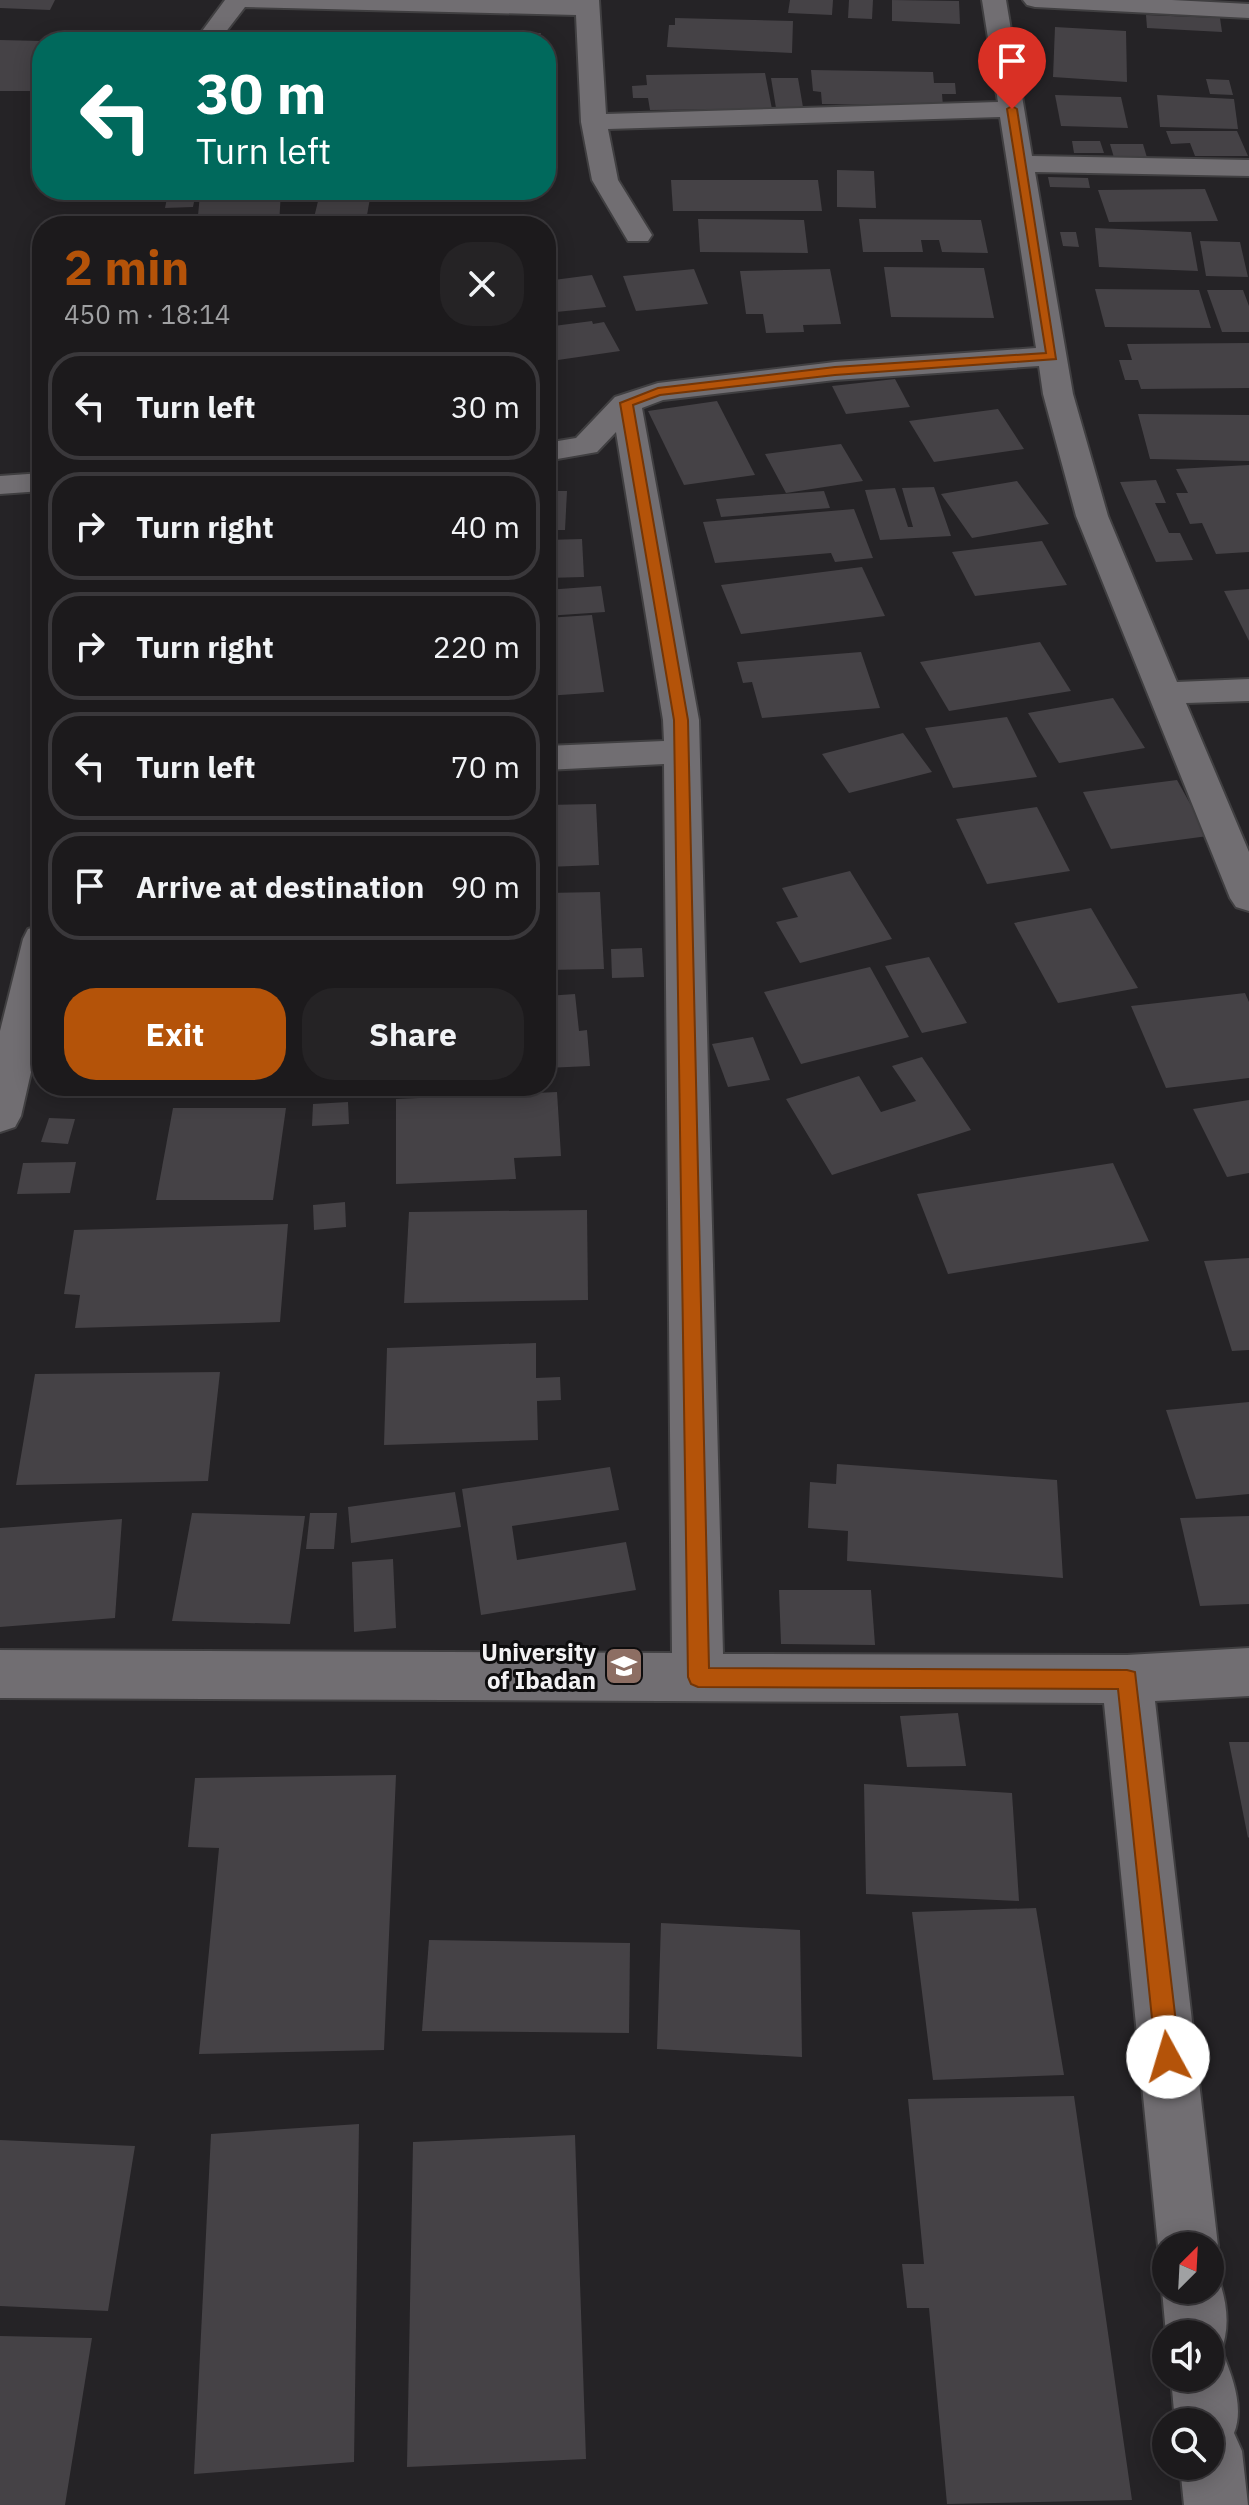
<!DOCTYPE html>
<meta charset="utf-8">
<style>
:root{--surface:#1c1a1c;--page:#252325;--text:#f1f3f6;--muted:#a0a1a3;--line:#3a383b;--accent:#b45309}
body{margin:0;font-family:"IBM Plex Sans",sans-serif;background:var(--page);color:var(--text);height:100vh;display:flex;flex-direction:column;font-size:30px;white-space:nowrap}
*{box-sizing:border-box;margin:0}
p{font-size:26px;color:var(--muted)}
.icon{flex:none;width:44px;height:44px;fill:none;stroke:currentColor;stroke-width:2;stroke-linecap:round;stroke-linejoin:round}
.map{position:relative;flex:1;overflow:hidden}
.panel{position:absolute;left:32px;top:216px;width:524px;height:880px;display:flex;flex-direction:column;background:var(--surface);border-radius:32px;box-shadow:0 4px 20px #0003,0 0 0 2px var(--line)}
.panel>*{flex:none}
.top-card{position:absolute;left:32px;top:32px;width:524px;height:168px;border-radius:32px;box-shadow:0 4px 20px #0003,0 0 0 2px var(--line);background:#00695c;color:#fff;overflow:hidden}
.needle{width:52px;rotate:24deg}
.tools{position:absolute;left:1152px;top:2232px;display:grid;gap:16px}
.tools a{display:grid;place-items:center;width:72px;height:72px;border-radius:50%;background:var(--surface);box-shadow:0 4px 20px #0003,0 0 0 2px var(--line);font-size:40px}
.pin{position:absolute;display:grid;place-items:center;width:68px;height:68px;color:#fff;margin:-82px -34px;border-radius:50% 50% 50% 0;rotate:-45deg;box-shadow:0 0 8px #0007}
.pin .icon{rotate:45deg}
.me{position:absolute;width:88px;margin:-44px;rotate:354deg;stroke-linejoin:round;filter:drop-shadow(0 0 6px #0008)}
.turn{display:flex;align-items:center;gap:28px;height:168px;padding:0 32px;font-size:36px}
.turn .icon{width:104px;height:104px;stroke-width:2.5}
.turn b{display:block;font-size:56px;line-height:68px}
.round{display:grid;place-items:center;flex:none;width:84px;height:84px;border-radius:32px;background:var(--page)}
.headline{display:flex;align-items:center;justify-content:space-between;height:136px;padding:0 32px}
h1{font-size:48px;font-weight:800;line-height:60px;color:var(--accent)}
.primary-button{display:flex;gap:16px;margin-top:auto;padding:16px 32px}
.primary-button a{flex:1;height:92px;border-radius:32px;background:var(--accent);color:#fff;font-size:32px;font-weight:800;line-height:92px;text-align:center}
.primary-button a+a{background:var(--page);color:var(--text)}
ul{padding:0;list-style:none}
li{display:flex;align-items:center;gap:24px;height:108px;margin:0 16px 12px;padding:0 16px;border:4px solid var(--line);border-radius:32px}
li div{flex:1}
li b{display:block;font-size:30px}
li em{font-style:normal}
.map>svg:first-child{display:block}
.building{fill:#454246}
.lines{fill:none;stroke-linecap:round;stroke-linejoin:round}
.minor-casing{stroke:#403f41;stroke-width:4}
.minor{fill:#716e72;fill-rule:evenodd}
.route{fill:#b45309;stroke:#753606;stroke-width:2}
.labels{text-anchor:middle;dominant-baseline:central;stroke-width:6;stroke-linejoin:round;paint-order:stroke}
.poi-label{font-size:24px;font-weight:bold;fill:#f3f2f4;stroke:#0e0d0e;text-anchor:end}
</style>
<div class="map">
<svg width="1249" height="2505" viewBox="0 0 1249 2505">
<rect width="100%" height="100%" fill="#252326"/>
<g class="building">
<polygon points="0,0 55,0 50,10 0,8"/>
<polygon points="790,0 833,0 832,15 788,13"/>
<polygon points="849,0 873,0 872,19 848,18"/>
<polygon points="892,0 959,1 960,24 892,21"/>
<polygon points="1146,15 1220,18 1222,32 1147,28"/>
<polygon points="675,18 793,21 792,53 667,47 669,25 675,25"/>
<polygon points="1055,27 1126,31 1127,82 1053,77"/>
<polygon points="425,31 541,33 539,42 423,42"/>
<polygon points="0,40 42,41 42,74 34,91 0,91"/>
<polygon points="811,70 933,72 934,83 955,83 956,94 942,94 943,106 822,104 821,92 813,91"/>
<polygon points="765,73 772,109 650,110 648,98 633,98 632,86 647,85 646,75"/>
<polygon points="771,78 798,78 804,113 777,114"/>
<polygon points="1206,79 1229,80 1233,95 1210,94"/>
<polygon points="1055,95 1121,97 1128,128 1061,126"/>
<polygon points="1157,95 1234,99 1238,129 1160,127"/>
<polygon points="1166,131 1237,131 1248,156 1195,156 1190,143 1171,144"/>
<polygon points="1072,141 1100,141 1104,153 1074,153"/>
<polygon points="1110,144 1143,144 1148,161 1115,161"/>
<polygon points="837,170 874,171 876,208 837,207"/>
<polygon points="1048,177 1088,178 1090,188 1050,187"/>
<polygon points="671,180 818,180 822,211 673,211"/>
<polygon points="1205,189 1218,221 1109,222 1098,190"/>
<polygon points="281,191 279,225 197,226 200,194"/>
<polygon points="196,192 193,207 165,208 168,193"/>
<polygon points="320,193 371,193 365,226 312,226"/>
<polygon points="698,219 804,220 808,253 700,252"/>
<polygon points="859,219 981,220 988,253 942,252 939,240 921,240 923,252 863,252"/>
<polygon points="193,220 192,226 157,226 158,221"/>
<polygon points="1095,228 1191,232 1198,271 1099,267"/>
<polygon points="1060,232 1076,232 1079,247 1063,246"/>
<polygon points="1200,241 1240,242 1248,277 1206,276"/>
<polygon points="884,267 984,268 994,318 891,317"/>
<polygon points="694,269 708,304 636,311 623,276"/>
<polygon points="830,269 841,324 803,325 804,332 766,333 763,314 746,314 740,271"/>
<polygon points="592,275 606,307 546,313 546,281"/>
<polygon points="1095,289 1199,290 1211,328 1105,327"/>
<polygon points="1207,290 1243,290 1249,306 1249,332 1222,332"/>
<polygon points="592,321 593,324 604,322 620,351 551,361 546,349 548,341 546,327"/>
<polygon points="1249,343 1249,388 1141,389 1138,380 1125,380 1119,360 1132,360 1127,344"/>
<polygon points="895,379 910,407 846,414 832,386"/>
<polygon points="717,401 755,475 684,485 648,411"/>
<polygon points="998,409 1024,449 934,462 909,421"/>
<polygon points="1138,414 1249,415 1249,461 1150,459"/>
<polygon points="841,444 863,481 786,493 765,454"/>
<polygon points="1249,465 1249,552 1216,554 1202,523 1190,524 1176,493 1188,493 1176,469"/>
<polygon points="1156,480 1166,503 1155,503 1169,533 1180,533 1193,560 1156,562 1120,482"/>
<polygon points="1017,481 1049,524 972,538 941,494"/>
<polygon points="934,487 951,536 880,540 865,490 895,488 908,527 913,527 902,488"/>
<polygon points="546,491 567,491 565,530 546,530"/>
<polygon points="824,491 830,508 721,517 716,499"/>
<polygon points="854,509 873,558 835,562 831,553 715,563 703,522"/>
<polygon points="582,539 584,577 546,578 546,540"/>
<polygon points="1042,541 1067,585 975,596 952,552"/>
<polygon points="862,567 885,616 741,634 721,585"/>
<polygon points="601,586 605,612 546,616 546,590"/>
<polygon points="1249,589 1249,641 1224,591"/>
<polygon points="592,615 604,692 546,696 546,618"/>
<polygon points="1040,642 1071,691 949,711 920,662"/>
<polygon points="861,652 880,708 762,718 752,682 743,683 737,662"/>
<polygon points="1113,698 1145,748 1059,763 1028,713"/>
<polygon points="1007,717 1037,777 953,788 925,728"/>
<polygon points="903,733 932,772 849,793 822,754"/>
<polygon points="1177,780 1208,836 1111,849 1083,792"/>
<polygon points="596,804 599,865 546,867 546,805"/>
<polygon points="1037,807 1070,871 987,884 956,819"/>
<polygon points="850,871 892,939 800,963 776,922 798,917 782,888"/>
<polygon points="600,892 604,969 546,970 546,893"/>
<polygon points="1091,908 1138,988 1058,1003 1014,923"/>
<polygon points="642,948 644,977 612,978 611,949"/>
<polygon points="929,957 967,1023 922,1033 885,966"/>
<polygon points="870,967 909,1037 801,1064 764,992"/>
<polygon points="1245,993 1249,1002 1249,1078 1166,1088 1131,1006"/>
<polygon points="575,994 579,1031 587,1030 590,1066 546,1068 546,996"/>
<polygon points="753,1037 770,1080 728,1087 712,1044"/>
<polygon points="922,1057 971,1130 832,1175 786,1099 859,1076 881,1112 916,1101 892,1066"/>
<polygon points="557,1092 561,1156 514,1158 516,1179 396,1184 396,1099"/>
<polygon points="1249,1100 1249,1173 1227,1177 1193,1109"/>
<polygon points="348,1102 349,1124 312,1126 313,1104"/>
<polygon points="173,1108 286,1108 273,1200 156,1200"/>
<polygon points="49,1118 75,1119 68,1144 41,1142"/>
<polygon points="76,1162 70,1193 17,1194 23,1163"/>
<polygon points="1113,1163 1149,1241 948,1274 917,1194"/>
<polygon points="345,1202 346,1227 314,1230 313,1205"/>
<polygon points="587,1210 588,1300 404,1303 409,1212"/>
<polygon points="288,1224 280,1322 75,1328 80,1295 64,1294 74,1230"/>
<polygon points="1249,1258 1249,1350 1232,1351 1204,1261"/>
<polygon points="536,1343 536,1378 560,1377 561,1400 537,1401 538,1440 384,1445 387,1348"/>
<polygon points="220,1372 208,1481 16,1485 35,1374"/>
<polygon points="1249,1402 1249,1494 1196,1499 1166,1410"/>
<polygon points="837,1464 1057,1480 1063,1578 847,1561 848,1531 808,1528 810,1482 836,1484"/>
<polygon points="610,1467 619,1510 512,1526 517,1560 626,1542 636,1590 481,1615 462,1489"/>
<polygon points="455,1492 461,1527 351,1543 348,1507"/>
<polygon points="192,1513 305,1516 290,1624 172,1621"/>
<polygon points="310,1513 337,1513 334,1549 306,1549"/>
<polygon points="1249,1516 1249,1604 1200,1606 1180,1518"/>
<polygon points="122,1519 115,1618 0,1627 0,1528"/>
<polygon points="393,1559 396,1628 354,1632 352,1562"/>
<polygon points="779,1590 871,1590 875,1645 781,1644"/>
<polygon points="958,1713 966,1766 907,1767 900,1716"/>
<polygon points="1229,1742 1249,1742 1249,1837 1248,1838"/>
<polygon points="396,1775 384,2050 199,2054 219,1848 188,1847 195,1778"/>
<polygon points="864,1784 1012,1793 1019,1901 866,1894"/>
<polygon points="1036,1908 1064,2075 933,2080 912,1912"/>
<polygon points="661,1923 800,1930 802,2057 657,2049"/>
<polygon points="429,1940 630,1943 629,2033 422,2031"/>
<polygon points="1074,2096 1132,2500 947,2504 929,2308 907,2308 902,2264 924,2264 908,2099"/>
<polygon points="359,2124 354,2462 194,2474 211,2134"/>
<polygon points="575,2135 586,2459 407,2467 413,2142"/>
<polygon points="0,2140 135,2146 108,2311 0,2306"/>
<polygon points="0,2336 92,2338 65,2505 0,2505"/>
</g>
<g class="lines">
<g class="minor-casing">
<g id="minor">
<polygon points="225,0 599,0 606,114 998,102 982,0 1006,0 1032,156 1249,160 1249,176 1035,172 1073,394 1108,516 1177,682 1249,679 1249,701 1186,703 1249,852 1249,911 1236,907 1230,898 1076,516 1043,394 1039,366 835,380 663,400 642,408 699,720 723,1654 1127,1655 1249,1648 1249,1696 1155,1701 1218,2246 1210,2266 1210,2246 1166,2246 1166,2266 1158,2246 1104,1703 0,1698 0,1650 672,1653 664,764 546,770 546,746 664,741 663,720 616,432 597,452 546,461 546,443 576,438 615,397 658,383 835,362 1036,348 1000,117 608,129 618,180 652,235 648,241 628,241 592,180 581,122 576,15 245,7 218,42 194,42"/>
<polygon points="1023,0 1172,0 1249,4 1249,18 1035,7 1027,5"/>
<polygon points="42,473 42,491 0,494 0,476"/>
<polygon points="42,925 42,1024 21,1116 15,1127 0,1132 0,1031 23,939 28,929"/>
<path d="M 1210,2267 L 1215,2268 C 1226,2297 1232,2325 1220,2354 L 1224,2356 C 1233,2378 1244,2409 1234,2433 L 1242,2451 L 1248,2505 L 1184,2505 L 1180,2466 L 1210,2466 L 1210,2422 L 1175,2422 L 1171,2378 L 1210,2378 L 1210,2334 L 1166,2334 L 1162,2290 L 1166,2281 L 1166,2290 L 1210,2290 Z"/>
</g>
</g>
<use href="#minor" class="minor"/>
</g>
<polygon class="route" points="1012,106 1017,109 1056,359 835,375 660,395 633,405 688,720 709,1668 1127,1670 1135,1672 1180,2057 1176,2066 1168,2069 1159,2066 1156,2057 1118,1689 698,1687 691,1684 688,1677 674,720 620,403 658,388 835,367 1046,353 1007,109"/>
<defs>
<g id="university-square" transform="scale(2)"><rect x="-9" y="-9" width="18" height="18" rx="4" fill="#8d6e63" stroke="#0e0d0e"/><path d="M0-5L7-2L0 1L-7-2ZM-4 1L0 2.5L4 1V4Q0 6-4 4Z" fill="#fff"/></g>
</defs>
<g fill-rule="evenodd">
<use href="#university-square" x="624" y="1666"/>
</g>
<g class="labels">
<g class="poi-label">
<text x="596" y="1652">University<tspan x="596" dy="28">of Ibadan</tspan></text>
</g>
</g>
</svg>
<div class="tools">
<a><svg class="needle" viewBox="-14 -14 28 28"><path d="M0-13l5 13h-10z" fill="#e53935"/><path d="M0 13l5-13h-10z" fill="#a0a1a3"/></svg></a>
<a><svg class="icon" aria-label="sound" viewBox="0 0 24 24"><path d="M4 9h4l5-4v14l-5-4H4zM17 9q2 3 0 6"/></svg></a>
<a><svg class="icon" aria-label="search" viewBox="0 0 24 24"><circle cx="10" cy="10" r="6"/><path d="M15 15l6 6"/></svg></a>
</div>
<div class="pin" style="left:1012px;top:109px;background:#d93025"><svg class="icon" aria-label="arrive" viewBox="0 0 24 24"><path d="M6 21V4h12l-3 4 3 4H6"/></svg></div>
<svg class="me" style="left:1168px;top:2057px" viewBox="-20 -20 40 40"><circle r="19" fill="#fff"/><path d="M0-13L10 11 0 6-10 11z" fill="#b45309"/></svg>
<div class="top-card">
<div class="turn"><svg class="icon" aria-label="left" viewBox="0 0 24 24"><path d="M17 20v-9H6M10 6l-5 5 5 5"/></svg><div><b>30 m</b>Turn left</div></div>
</div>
<section class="panel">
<div class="headline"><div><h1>2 min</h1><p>450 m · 18:14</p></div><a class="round"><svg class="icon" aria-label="close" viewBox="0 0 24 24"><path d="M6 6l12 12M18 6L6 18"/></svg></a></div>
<ul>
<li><svg class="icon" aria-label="left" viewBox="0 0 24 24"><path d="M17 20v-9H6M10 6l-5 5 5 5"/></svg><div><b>Turn left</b></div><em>30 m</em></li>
<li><svg class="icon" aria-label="right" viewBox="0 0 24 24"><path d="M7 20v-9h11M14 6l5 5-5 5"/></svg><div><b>Turn right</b></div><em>40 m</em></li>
<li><svg class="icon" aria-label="right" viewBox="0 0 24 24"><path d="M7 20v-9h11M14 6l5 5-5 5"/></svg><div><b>Turn right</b></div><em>220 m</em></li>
<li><svg class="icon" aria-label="left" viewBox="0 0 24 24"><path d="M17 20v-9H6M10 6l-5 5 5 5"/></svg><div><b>Turn left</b></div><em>70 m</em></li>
<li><svg class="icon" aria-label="arrive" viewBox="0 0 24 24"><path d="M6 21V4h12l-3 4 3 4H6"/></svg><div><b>Arrive at destination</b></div><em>90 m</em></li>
</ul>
<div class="primary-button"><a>Exit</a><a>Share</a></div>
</section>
</div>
